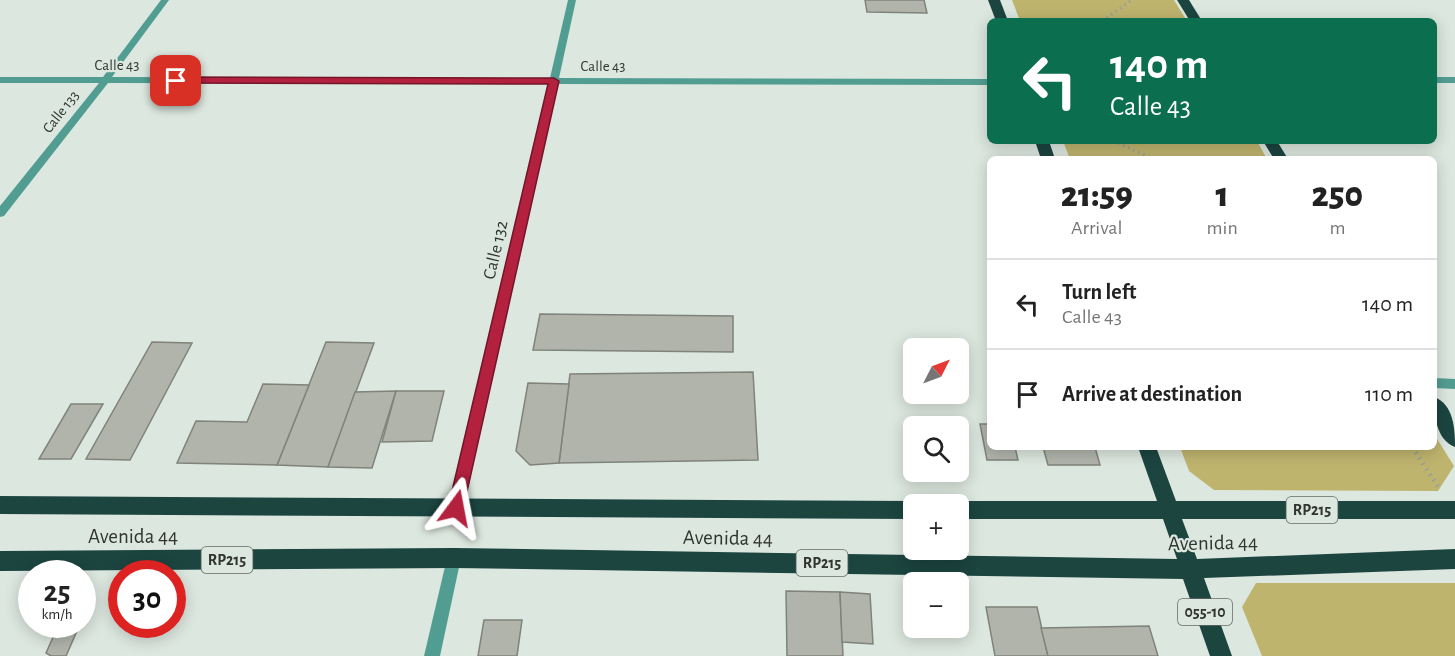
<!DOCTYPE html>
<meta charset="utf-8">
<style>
:root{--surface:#fff;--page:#f2f2f2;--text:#222;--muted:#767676;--line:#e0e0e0}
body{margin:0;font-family:"Alegreya Sans",sans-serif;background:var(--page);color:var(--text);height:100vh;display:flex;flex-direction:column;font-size:22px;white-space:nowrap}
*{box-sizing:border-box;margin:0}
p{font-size:20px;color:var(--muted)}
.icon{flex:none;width:33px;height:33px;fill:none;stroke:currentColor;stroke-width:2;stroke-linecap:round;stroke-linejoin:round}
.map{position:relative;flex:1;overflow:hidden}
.details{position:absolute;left:987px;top:156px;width:450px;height:294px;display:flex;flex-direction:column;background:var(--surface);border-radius:9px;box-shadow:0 3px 15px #0003}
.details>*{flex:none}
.hud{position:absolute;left:987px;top:18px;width:450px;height:126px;border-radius:9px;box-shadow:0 3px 15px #0003;background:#0b6e4f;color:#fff;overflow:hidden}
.needle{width:39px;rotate:48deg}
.buttons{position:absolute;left:903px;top:338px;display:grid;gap:12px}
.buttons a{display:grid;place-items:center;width:66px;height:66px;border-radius:9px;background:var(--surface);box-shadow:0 3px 15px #0003;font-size:30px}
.speed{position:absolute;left:18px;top:560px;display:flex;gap:12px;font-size:30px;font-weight:700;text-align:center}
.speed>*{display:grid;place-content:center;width:78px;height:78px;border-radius:50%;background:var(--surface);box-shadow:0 3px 15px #0003;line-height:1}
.speed small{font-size:15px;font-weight:400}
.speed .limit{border:9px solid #d22;background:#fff;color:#111}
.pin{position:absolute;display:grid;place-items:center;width:51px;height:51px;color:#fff;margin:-26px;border-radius:12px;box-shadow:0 3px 9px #0006}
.me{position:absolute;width:66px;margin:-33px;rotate:13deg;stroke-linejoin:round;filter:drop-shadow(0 0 4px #0008)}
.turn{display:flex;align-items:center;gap:21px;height:126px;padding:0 24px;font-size:27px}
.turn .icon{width:78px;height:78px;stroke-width:2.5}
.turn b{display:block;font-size:42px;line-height:51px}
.eta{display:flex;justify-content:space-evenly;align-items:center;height:102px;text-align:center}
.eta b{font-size:36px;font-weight:800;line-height:42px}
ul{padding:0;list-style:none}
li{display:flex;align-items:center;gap:18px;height:90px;padding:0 24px;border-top:2px solid var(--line)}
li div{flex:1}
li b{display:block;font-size:22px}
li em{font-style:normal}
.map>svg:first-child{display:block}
.green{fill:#bfb46e}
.building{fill:#b0b4ab;stroke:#7f837a;stroke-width:1.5}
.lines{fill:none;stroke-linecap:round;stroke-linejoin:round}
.path-far1{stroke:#979f99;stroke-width:3;stroke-dasharray:1.5 4;stroke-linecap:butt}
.path{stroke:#979f99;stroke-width:4.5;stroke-dasharray:1.5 5;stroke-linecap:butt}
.service{fill:#529d92;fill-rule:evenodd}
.minor{fill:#529d92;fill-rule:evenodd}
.trunk{fill:#1c4540;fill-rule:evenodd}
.route{fill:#b3213e;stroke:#741528;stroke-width:1.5}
.labels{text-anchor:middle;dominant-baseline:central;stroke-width:4.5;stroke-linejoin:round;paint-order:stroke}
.far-street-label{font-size:15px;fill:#313532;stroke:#dce7df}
.shield{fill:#dce7df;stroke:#646a66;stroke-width:1.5}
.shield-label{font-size:16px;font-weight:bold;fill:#313532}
.street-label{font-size:18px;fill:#313532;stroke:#dce7df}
.near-street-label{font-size:21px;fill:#313532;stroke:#dce7df}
</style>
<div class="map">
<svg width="1455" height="656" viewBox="0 0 1455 656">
<rect width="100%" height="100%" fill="#dce7df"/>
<g class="green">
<polygon points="1012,0 1174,0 1187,21 1020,21"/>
<polygon points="1063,141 1257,141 1267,159 1070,159"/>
<polygon points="1434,434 1454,466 1438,491 1214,490 1189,471 1180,447 1434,447"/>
<polygon points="1256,583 1455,583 1455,656 1262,656 1242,607"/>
</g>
<g class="building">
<polygon points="865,0 924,0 927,13 867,12"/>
<polygon points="540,314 733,316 733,352 533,350"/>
<polygon points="152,342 192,343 130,460 86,459"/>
<polygon points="326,342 374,343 328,467 277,465"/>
<polygon points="753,372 758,460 559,463 570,374"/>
<polygon points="528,383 569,384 559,463 530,465 516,451"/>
<polygon points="263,384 309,385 277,465 177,463 196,421 247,422"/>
<polygon points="396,391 372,468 328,467 355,392"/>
<polygon points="396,391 444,391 432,441 382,442"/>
<polygon points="71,404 103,404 71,459 39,459"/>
<polygon points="980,424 990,424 990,447 1015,447 1018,460 987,460"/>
<polygon points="1043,447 1095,447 1100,465 1048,465"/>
<polygon points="786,591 840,592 843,656 787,656"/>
<polygon points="840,592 870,594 873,644 842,642"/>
<polygon points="986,607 1037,607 1048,656 995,656"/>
<polygon points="484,620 522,620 517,656 478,656"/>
<polygon points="59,624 80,624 66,656 51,656 46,653"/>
<polygon points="1149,626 1158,656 1048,656 1041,628"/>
</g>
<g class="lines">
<g class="path-far1">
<polyline points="1102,21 1132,0"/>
<polyline points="1113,141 1154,159"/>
</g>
<polyline class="path" points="1412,447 1439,488"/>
<polygon class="service" points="1434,378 1455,379 1455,389 1434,388"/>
<g class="minor">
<polygon points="161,0 169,0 112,77 550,78 568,0 576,0 559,78 990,79 990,85 557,84 463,509 461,514 456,516 451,514 449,509 548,84 108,83 4,216 0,217 0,206 99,83 0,83 0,77 103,77"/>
<rect x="1434" y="77" width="21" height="6"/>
<polygon points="454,551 459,553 461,558 440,656 424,656 447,558 449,553"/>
</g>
<g class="trunk">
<polygon points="988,0 1000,0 1008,21 996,21"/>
<polygon points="1177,0 1189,0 1202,21 1190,21"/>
<polygon points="1035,141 1049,141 1055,159 1041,159"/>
<polygon points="1263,141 1277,141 1288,159 1274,159"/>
<path d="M 1434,397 C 1454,404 1455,430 1455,447 C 1436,440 1434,415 1434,397 Z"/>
<polygon points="1138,447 1156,447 1176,501 1455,501 1455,519 1182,519 1197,559 1455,549 1455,569 1204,578 1232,656 1210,656 1183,579 454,568 0,571 0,551 454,548 1177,559 1163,519 958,519 958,504 951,504 958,501 1157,501"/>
<polygon points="0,496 914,501 921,504 914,504 914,519 0,514"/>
</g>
</g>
<polygon class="route" points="176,77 554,78 559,81 462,514 456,516 451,514 448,508 548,84 173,83 171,81"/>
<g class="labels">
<g class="far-street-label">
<text x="117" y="65">Calle 43</text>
<text x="603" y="66">Calle 43</text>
<text transform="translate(61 112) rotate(-52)">Calle 133</text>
</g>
<g class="shield">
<rect x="1286.5" y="497" width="51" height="26" rx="4.5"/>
<rect x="201.5" y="547" width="51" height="26" rx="4.5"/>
<rect x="796.5" y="550" width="51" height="26" rx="4.5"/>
<rect x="1178" y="599" width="54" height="26" rx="4.5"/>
</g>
<g class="shield-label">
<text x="1312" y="510">RP215</text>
<text x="227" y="560">RP215</text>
<text x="822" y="563">RP215</text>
<text x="1205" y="612">055-10</text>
</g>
<g class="street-label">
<text transform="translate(496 250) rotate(-77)">Calle 132</text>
</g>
<g class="near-street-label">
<text x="133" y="536">Avenida 44</text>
<text transform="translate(728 538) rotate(1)">Avenida 44</text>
<text transform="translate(1213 543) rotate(-1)">Avenida 44</text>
</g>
</g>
</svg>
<div class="buttons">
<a><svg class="needle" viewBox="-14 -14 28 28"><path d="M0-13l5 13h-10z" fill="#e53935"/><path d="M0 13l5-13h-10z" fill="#767676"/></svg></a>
<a><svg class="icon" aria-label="search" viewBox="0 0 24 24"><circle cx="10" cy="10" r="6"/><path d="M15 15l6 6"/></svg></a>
<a>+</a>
<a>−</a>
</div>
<div class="speed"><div>25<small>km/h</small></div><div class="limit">30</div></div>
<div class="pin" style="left:176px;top:81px;background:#d93025"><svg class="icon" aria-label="arrive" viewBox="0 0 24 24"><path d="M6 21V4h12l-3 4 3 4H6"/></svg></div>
<svg class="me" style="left:456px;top:508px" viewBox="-20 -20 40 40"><path d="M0-17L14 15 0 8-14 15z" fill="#b3213e" stroke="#fff" stroke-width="4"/></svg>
<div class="hud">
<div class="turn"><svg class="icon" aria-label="left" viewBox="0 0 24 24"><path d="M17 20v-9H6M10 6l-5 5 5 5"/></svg><div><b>140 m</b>Calle 43</div></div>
</div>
<section class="details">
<div class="eta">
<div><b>21:59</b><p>Arrival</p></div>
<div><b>1</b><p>min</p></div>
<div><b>250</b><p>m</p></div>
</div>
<ul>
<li><svg class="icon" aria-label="left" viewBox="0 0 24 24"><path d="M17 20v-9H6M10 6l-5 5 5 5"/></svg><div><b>Turn left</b><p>Calle 43</p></div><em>140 m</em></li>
<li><svg class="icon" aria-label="arrive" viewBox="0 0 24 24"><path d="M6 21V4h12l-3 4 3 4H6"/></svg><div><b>Arrive at destination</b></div><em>110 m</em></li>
</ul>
</section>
</div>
